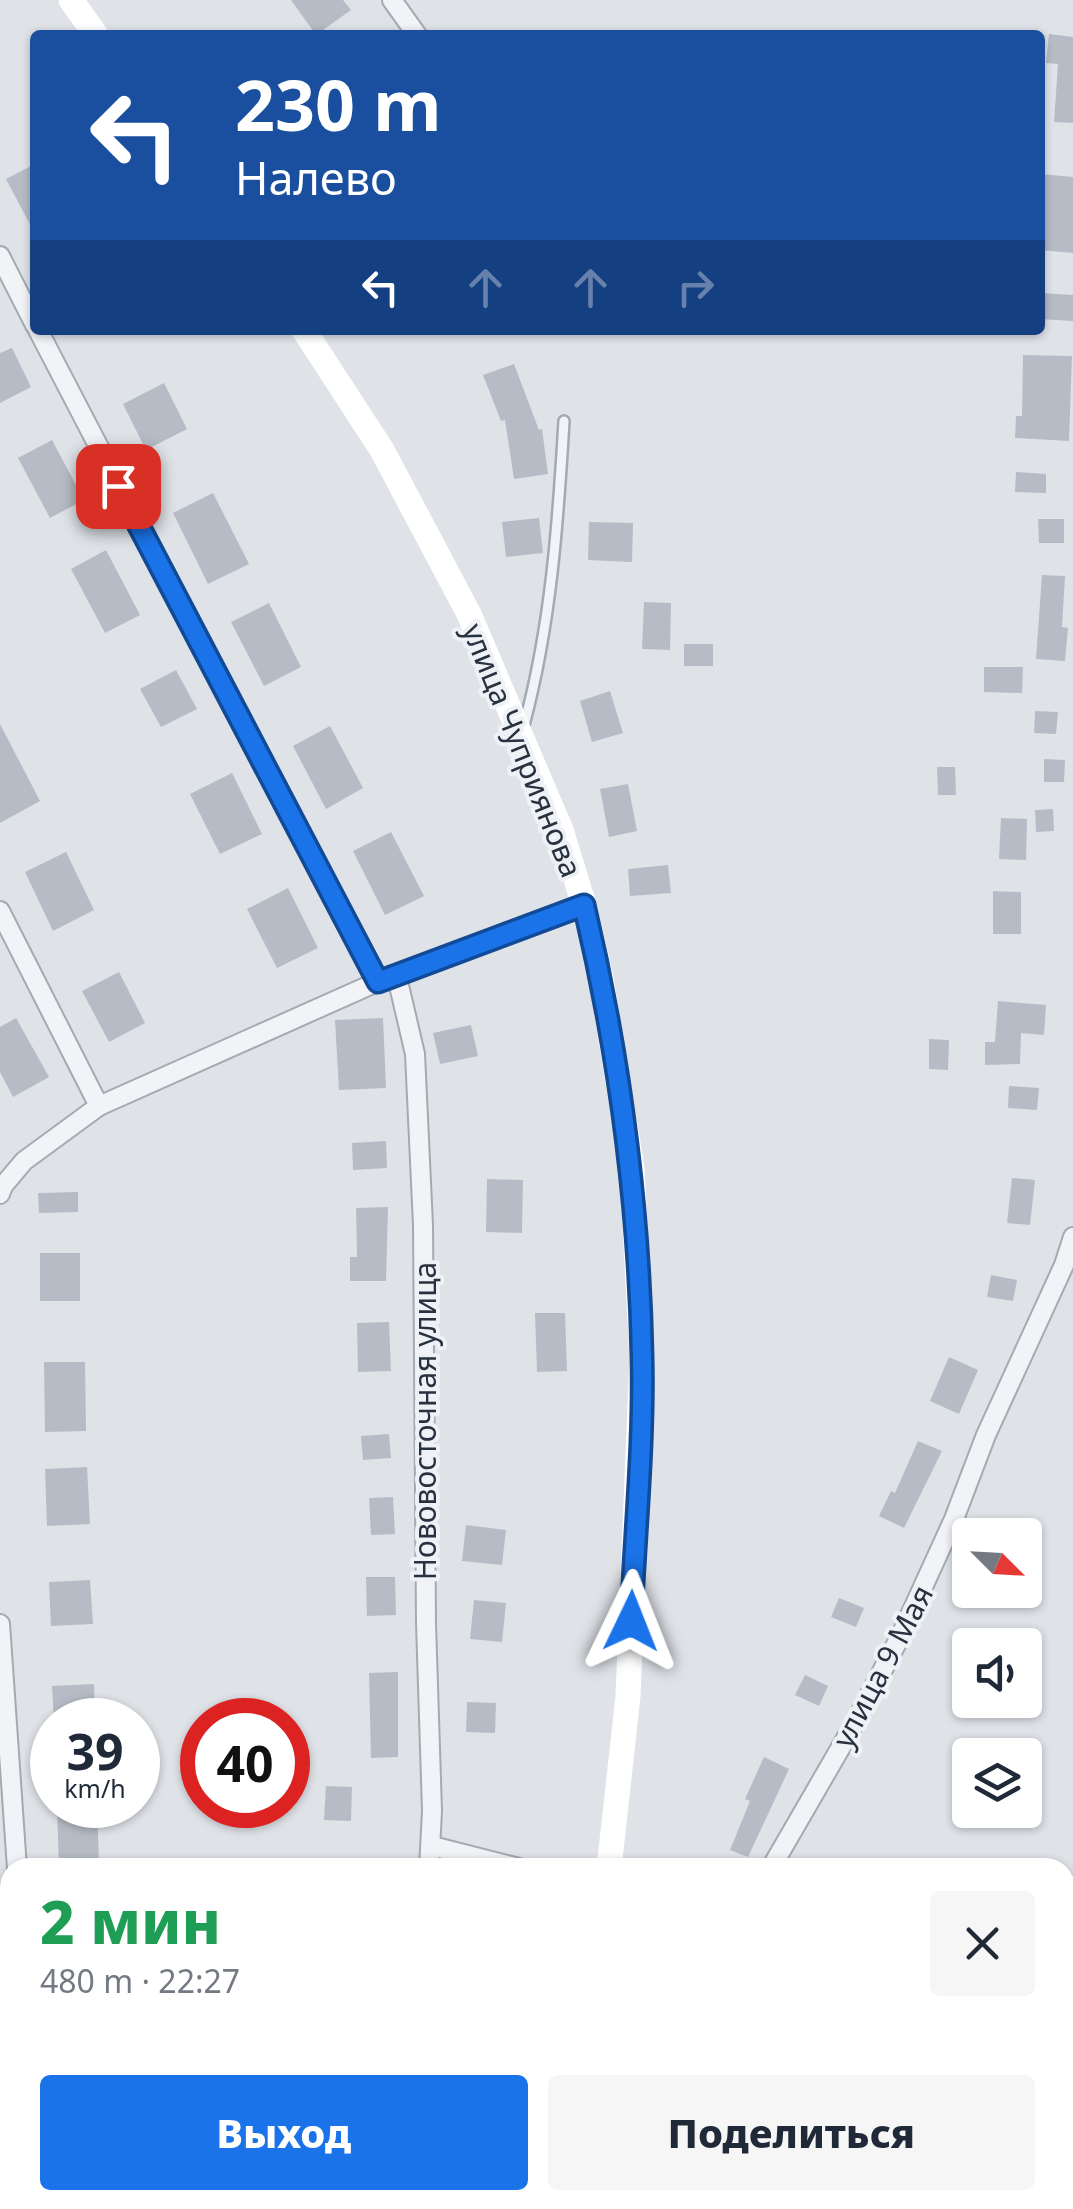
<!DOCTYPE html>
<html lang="ru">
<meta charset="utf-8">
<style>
:root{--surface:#fff;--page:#f6f6f7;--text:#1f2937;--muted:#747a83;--accent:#1a73e8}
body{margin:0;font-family:"Noto Sans",sans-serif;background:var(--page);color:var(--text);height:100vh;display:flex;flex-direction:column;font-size:38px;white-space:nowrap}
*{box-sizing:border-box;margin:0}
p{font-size:32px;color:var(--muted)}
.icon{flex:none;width:55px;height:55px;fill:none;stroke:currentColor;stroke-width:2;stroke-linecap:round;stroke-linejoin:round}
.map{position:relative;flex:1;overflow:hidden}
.panel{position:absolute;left:0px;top:1858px;width:1075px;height:352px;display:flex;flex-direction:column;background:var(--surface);border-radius:30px 30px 0 0;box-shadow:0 2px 8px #0004}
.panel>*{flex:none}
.guide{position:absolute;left:30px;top:30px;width:1015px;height:305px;border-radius:10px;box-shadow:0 2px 8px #0004;background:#1a4fa0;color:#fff;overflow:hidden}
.needle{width:65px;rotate:114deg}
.tools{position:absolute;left:952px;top:1518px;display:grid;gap:20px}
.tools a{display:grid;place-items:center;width:90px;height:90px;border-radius:10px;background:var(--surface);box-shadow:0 2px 8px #0004;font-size:50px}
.speed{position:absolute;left:30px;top:1698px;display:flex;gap:20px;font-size:50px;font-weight:700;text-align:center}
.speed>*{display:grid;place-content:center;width:130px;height:130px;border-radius:50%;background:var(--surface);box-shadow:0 2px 8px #0004;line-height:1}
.speed small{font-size:25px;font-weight:400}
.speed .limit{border:15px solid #d22;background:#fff;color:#111}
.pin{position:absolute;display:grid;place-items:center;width:85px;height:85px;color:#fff;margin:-42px;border-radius:20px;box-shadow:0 5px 15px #0006}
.me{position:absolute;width:110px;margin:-55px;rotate:2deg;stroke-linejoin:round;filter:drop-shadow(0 0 8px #0008)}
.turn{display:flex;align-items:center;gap:35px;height:210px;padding:0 40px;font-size:45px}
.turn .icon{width:130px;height:130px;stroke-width:2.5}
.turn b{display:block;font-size:70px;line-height:85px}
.lanes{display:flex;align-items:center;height:95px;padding:0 40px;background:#0003;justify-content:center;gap:50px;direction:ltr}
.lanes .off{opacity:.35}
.round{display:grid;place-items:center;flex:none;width:105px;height:105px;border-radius:10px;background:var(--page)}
.overview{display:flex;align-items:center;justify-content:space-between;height:170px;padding:0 40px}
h1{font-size:60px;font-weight:800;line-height:75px;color:#1e9e55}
.action{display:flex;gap:20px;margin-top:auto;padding:20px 40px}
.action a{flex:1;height:115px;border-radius:10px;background:var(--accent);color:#fff;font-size:40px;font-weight:800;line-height:115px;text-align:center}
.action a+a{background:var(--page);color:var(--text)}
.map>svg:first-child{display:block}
.green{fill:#c5d2c0}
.building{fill:#b6bcc5}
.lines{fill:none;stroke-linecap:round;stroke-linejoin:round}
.lane-casing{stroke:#a4aab2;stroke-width:14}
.street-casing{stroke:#a4aab2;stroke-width:22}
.lane{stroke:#f2f3f6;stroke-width:9}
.street{stroke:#f2f3f6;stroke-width:18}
.secondary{stroke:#fff;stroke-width:25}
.route-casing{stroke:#114b97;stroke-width:25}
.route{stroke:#1a73e8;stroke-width:18}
.labels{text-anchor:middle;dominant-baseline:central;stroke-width:8;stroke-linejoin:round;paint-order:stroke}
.street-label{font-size:30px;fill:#28313f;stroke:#eef2f6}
</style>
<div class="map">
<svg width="1073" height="2209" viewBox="0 0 1073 2209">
<rect width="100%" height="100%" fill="#dfe3e8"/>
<polygon class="green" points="0,1992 10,2017 10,2178 0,2187"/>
<g class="building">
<polygon points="291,0 343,0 351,10 316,35"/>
<polygon points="1049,34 1073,37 1073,123 1054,122 1058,64 1046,63"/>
<polygon points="35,164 35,234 6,179"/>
<polygon points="1040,174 1073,177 1073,253 1040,250"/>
<polygon points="1040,293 1073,295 1073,321 1040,319"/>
<polygon points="12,348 31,387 0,403 0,353"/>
<polygon points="1023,355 1072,356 1069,441 1015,438 1016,416 1022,416"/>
<polygon points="514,364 539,430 542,429 548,474 514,479 505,420 501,421 483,375"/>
<polygon points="164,383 187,429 146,450 123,404"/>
<polygon points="52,440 84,500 50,518 18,458"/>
<polygon points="1016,472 1046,474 1046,493 1015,492"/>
<polygon points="213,493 249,564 208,584 173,513"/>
<polygon points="539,518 543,553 506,557 502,522"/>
<polygon points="1038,519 1064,519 1064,543 1039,543"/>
<polygon points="589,522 633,523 632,562 588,560"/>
<polygon points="106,550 140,615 105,633 71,569"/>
<polygon points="1042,575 1065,576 1062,627 1068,628 1065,661 1036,659"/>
<polygon points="644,602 671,603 670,650 642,649"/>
<polygon points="269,603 301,667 264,686 231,622"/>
<rect x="684" y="644" width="29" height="22"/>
<polygon points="984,667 1023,667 1022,693 984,692"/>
<polygon points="176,670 197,709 161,727 140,689"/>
<polygon points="610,691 623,733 592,742 580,701"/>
<polygon points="1035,711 1058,712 1056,734 1034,733"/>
<polygon points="0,724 40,801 0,823"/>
<polygon points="330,726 363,788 326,809 293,746"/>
<polygon points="1044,759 1065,760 1064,782 1044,782"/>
<polygon points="937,767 955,767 956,795 938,795"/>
<polygon points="232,773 262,834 220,854 190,794"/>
<polygon points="628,784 637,831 609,837 600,789"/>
<polygon points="1053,809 1054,831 1036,832 1035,810"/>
<polygon points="1001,818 1027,819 1026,860 999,859"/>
<polygon points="391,832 424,896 385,915 353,851"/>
<polygon points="66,852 94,910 53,931 25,872"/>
<polygon points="668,865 671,893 630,896 628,869"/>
<polygon points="288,888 318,948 277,968 247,909"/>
<polygon points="993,891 1021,892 1021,934 993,934"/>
<polygon points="119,972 145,1023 109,1042 82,991"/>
<polygon points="998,1001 1046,1005 1044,1035 1021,1033 1020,1064 985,1065 985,1042 995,1042"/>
<polygon points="16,1018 49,1077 13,1097 0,1072 0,1027"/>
<polygon points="383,1018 386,1088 339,1090 335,1020"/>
<polygon points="471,1025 478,1056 440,1064 433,1033"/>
<polygon points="929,1039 949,1040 948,1070 929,1069"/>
<polygon points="1009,1086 1039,1088 1037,1110 1008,1108"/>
<polygon points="386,1141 387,1168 353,1170 352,1143"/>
<polygon points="1012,1178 1035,1180 1030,1225 1007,1223"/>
<polygon points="487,1179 523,1180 522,1233 486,1232"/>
<polygon points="78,1192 78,1212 39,1213 38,1193"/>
<polygon points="388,1207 386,1281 350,1281 350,1257 357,1257 356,1208"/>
<rect x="40" y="1253" width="40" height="48"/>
<polygon points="991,1275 1017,1280 1013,1301 987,1297"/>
<polygon points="535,1313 565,1313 567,1371 537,1372"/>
<polygon points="389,1322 391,1371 358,1372 357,1323"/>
<polygon points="949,1357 978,1370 959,1414 930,1401"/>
<polygon points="44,1362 85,1362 86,1431 45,1432"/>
<polygon points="389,1434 391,1458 363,1460 361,1436"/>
<polygon points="918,1441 942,1451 904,1528 879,1516 891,1491 895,1493"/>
<polygon points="87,1467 90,1524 47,1526 45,1469"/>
<polygon points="393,1497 395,1534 371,1535 369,1498"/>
<polygon points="466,1525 506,1530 502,1565 462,1561"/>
<polygon points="366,1577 395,1577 396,1615 367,1616"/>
<polygon points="90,1580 93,1624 51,1626 49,1582"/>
<polygon points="839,1598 864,1608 856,1627 831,1617"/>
<polygon points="474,1600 506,1603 502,1642 470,1639"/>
<polygon points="398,1672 398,1757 371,1758 369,1673"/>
<polygon points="805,1675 828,1686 819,1706 795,1695"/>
<polygon points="94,1684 95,1720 54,1720 52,1686"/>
<polygon points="467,1702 496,1703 495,1733 466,1732"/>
<polygon points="764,1757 789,1769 748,1857 730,1850 750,1801 745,1799"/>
<polygon points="326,1786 352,1787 351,1821 324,1820"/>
<polygon points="97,1806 99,1864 59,1866 57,1808"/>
</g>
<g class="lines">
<g class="lane-casing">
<g id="lane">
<path d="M 524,725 C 551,625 558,523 564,421"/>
<polyline points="29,2209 29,2200"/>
</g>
</g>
<g class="street-casing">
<g id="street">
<polyline points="392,0 417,35"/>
<polyline points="0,256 35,325"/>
<polyline points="38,330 377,982"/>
<polyline points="0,911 99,1106"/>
<polyline points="397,977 415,1054 423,1225 426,1623 432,1811 429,1868"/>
<polyline points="0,1194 3,1186 24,1161 99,1106 377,982 584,905"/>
<polyline points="0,1624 17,1868"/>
<polyline points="432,1846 519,1868"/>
<polyline points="771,1868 856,1721 901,1635 954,1519 986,1435 1064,1265 1073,1237"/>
<polyline points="1065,2185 1073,2172"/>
<polyline points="388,2209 389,2200"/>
<polyline points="1051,2209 1056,2200"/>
</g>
</g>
<use href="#lane" class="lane"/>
<use href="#street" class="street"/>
<g class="secondary">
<polyline points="71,0 96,35"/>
<polyline points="304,330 382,450 469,614 561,830 584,905 601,978 632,1168 642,1358 628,1696 609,1868"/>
<polyline points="582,2209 583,2200"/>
</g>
</g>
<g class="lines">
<g class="route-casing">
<path id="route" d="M 118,486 L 378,982 L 584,905 C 619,1053 639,1203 642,1356 C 644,1444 635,1533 631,1621"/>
</g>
<use href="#route" class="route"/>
</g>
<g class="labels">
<g class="street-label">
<text transform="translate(523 750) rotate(68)">улица Чуприянова</text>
<text transform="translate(424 1421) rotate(-90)">Нововосточная улица</text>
<text transform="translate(882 1666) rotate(-62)">улица 9 Мая</text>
</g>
</g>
</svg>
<div class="tools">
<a><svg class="needle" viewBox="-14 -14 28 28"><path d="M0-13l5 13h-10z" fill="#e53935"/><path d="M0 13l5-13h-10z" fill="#747a83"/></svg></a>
<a><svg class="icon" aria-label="sound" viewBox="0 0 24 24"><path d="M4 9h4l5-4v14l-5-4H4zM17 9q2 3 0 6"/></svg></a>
<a><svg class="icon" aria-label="layers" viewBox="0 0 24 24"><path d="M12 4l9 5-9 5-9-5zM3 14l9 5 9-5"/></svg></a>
</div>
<div class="speed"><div>39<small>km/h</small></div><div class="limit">40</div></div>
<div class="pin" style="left:118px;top:486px;background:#d93025"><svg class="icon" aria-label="arrive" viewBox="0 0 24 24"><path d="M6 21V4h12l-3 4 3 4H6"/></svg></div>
<svg class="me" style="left:631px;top:1621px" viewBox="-20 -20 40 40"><path d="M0-17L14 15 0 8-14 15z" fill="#1a73e8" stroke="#fff" stroke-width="4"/></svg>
<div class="guide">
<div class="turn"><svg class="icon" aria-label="left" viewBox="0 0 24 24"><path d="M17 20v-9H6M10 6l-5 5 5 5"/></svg><div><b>230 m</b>Налево</div></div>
<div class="lanes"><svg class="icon" aria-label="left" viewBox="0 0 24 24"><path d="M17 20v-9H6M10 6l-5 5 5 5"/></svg><svg class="icon off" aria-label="ahead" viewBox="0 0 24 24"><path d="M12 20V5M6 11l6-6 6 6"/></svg><svg class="icon off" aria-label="ahead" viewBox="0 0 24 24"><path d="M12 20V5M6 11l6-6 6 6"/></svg><svg class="icon off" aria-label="right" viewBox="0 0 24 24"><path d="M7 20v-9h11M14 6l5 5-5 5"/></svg></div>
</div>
<section class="panel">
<div class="overview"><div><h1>2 мин</h1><p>480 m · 22:27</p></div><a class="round"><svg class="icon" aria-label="close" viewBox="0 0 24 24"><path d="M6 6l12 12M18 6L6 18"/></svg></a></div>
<div class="action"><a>Выход</a><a>Поделиться</a></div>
</section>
</div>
